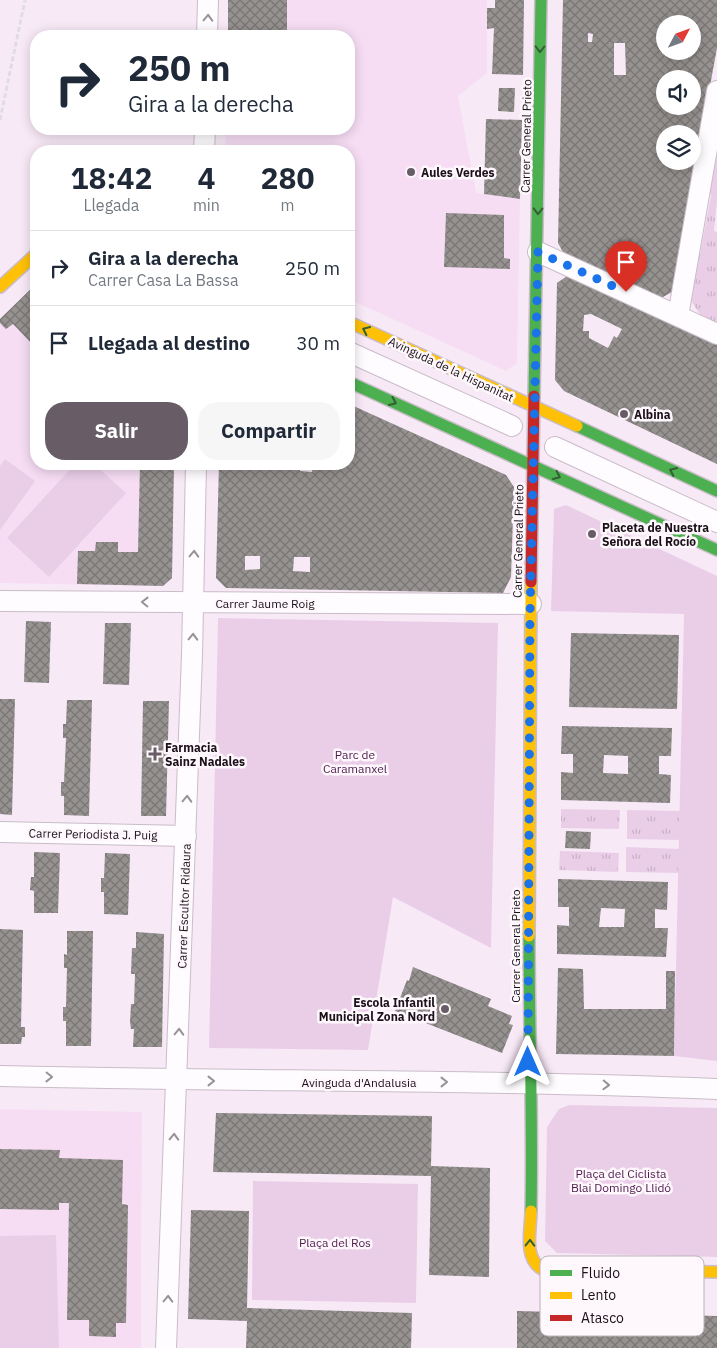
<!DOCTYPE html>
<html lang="es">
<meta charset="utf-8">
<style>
:root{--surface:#fff;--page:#f6f6f7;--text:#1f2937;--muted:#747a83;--line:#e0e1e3;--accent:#685d67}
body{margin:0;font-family:"IBM Plex Sans",sans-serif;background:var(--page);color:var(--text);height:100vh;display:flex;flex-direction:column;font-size:19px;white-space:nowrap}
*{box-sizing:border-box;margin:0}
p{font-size:16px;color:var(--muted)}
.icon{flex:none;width:28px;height:28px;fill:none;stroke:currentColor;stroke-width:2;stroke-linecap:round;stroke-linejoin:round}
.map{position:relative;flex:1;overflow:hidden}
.drawer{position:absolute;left:30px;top:145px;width:325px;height:325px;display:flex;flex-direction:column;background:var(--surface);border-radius:20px;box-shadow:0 2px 12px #0003}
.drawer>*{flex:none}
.top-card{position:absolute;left:30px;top:30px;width:325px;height:105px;border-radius:20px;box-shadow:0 2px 12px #0003;background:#fff;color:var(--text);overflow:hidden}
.needle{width:32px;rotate:49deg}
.tools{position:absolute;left:656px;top:15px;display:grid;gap:10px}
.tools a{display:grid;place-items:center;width:45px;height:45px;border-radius:50%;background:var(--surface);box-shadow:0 2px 12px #0003;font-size:25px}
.pin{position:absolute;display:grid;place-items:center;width:42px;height:42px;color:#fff;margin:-51px -21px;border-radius:50% 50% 50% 0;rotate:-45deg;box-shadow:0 0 5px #0007}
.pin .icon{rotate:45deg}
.me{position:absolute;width:55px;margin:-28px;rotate:0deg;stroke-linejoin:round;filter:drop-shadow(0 0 4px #0008)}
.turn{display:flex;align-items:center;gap:18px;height:105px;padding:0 15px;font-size:22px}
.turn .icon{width:65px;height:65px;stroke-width:2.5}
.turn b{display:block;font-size:35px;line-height:42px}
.eta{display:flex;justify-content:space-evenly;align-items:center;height:85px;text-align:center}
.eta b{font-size:30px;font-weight:700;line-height:35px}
.primary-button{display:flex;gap:10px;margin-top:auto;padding:10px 15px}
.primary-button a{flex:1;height:58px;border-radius:20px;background:var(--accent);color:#fff;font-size:20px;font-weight:700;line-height:58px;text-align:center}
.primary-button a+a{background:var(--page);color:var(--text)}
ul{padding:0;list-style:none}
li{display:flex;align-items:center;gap:15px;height:75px;padding:0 15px;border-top:1px solid var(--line)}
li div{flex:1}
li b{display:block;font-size:19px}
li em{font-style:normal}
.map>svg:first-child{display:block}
.built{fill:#f6ddf4}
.grass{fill:url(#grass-tufts)}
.park{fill:#eacee8}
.building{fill:url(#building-cross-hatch);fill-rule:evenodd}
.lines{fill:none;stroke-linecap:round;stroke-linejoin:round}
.street-casing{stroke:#c9bdc8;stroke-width:22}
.fast-casing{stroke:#c9bdc8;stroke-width:14}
.slow-casing{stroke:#c9bdc8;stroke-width:14}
.jam-casing{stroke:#c9bdc8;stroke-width:14}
.path{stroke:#e0dce0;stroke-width:3;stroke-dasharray:5 2.5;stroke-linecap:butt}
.street{stroke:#fefcfe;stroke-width:20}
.fast{stroke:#4caf50;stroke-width:11}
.slow{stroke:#ffc107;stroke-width:11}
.jam{stroke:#c62828;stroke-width:11}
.oneway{stroke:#979297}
.oneway2{stroke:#336034}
.route{stroke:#1a73e8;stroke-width:9;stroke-dasharray:0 16.2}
.poi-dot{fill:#685d67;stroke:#fef8fd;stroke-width:2}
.labels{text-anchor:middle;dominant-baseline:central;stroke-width:5;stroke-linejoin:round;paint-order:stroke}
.street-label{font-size:12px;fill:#1a1119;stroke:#fef8fd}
.poi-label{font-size:12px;font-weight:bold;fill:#1a1119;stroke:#fef8fd;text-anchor:start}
.park-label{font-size:12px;fill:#4d1b4b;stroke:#fef8fd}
.key{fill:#fef8fd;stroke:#bab3b9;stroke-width:1}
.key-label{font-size:14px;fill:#1a1119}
</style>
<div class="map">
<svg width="717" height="1348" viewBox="0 0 717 1348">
<defs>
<pattern id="grass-tufts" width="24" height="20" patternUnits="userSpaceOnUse" patternTransform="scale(1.25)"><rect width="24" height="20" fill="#eacee8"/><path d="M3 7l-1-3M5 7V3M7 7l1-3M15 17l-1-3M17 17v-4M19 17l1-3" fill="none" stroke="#c8b0c6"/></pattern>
<pattern id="building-cross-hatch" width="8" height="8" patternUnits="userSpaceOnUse" patternTransform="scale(1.25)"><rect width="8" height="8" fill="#969290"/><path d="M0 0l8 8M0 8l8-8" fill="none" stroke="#7a7675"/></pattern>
</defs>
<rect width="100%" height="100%" fill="#f8e9f7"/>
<g class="built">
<polygon points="228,0 487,0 487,73 458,96 476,193 520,199 517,363 506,371 349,299 349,151 225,151 226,129 349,129 349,36 228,36"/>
<polygon points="36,284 36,464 174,464 172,578 163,586 0,583 0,319"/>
<polygon points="0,1109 142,1112 141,1348 0,1348"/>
</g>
<g class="grass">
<polygon points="711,196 717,200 714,231 717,232 717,324 701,316 691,301"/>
<polygon points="561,809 620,810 619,829 561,828"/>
<polygon points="627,810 681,811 681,840 627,839"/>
<polygon points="626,847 680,849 680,873 626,872"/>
<polygon points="560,851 619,853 618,872 559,870"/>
</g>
<g class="park">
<polygon points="717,130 717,200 711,196 707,181"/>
<polygon points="5,459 35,481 0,530 0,466"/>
<polygon points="75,464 94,464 126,493 49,577 7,538"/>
<polygon points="566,505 717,576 717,1061 674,1056 684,614 551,611 554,509"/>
<polygon points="218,618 498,623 491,948 393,897 368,1050 209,1048"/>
<polygon points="569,1105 717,1108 717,1257 557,1253 545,1241 547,1127 559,1109"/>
<polygon points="253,1181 418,1184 416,1303 252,1300"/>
<polygon points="56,1235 59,1348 0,1348 0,1236"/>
</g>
<g class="building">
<rect x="228" y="0" width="59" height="36"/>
<polygon points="495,0 524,0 523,75 492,74 494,28 487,29 487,8 495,8"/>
<path d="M 563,0 L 717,0 L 717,48 L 672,292 L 661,298 L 564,254 L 558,243 ZM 665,24 L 692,24 L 692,51 L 665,51 ZM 588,33 L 593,34 L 592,42 L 588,42 ZM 614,43 L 625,43 L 626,75 L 614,75 ZM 665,79 L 692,79 L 692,106 L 665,106 ZM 665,134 L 692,134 L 692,161 L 665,161 Z"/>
<polygon points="499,88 515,88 514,112 498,111"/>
<polygon points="486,119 522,120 520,199 484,194"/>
<polygon points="446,213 504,215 504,258 510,259 510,269 444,267"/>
<path d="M 567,276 L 717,345 L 717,464 L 564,391 L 555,380 L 557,283 ZM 591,314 L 622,329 L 617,338 L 614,336 L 608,348 L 589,338 L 589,331 L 583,331 L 584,315 Z"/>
<polygon points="36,284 36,348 13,324 6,329 0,323 0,319"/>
<path d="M 349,404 L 506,475 L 514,487 L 511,577 L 503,593 L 226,588 L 216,578 L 219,464 L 300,464 L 300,471 L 312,472 L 313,464 L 349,464 ZM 245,556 L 260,556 L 260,569 L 245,570 ZM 294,557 L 310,557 L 310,572 L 293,571 Z"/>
<polygon points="140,464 174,464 172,578 163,586 77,584 78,551 95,551 96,542 118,542 118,552 138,552"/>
<polygon points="26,621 51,622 49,683 24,682"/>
<polygon points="105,623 131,623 129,685 103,684"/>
<polygon points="571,633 679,635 677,709 569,707"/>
<polygon points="0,699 15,699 12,815 0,814"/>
<polygon points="67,700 92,700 89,816 64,815 64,796 61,796 61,782 64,782 66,738 63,738 63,724 66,724"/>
<polygon points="143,701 169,701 166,816 141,816"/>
<path d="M 562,726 L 672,728 L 671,756 L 659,756 L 659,774 L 671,775 L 670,803 L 561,800 L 561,772 L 573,773 L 573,754 L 561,754 ZM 604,755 L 628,756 L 628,774 L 603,773 Z"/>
<polygon points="566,831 591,832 590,849 565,848"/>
<polygon points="34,852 60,853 58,913 34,913 34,891 30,890 31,877 34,877"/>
<polygon points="105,853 130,854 128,915 104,914 104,892 101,892 101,878 104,878"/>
<path d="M 558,879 L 668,882 L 667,910 L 655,909 L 655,928 L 668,928 L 666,957 L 557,954 L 557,925 L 569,926 L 569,907 L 558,907 ZM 601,908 L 625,909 L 624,927 L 599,927 Z"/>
<polygon points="0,929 23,930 21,1027 25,1027 25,1037 22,1037 21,1044 0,1044"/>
<polygon points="67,931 93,931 91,1046 66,1046 66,1021 63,1021 63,1007 66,1007 67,968 64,968 64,954 67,955"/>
<polygon points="136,932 164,934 162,1047 133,1047 134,1029 131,1029 130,1022 131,1004 134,1004 135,974 131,974 132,948 136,948"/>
<polygon points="413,967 491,999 488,1006 512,1016 509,1024 513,1025 502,1053 395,1011 407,980 409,981"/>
<polygon points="558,968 583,969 584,1009 666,1009 666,971 675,971 674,1056 556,1054"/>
<polygon points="216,1113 432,1116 431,1166 490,1168 489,1277 429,1275 431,1176 213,1172"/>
<polygon points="0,1149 60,1150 59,1158 123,1160 122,1204 128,1205 126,1323 116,1323 116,1337 89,1336 89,1320 67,1320 69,1203 59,1203 59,1210 0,1209"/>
<polygon points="191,1210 249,1211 247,1308 412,1313 411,1348 246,1348 247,1321 188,1319"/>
<polygon points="517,1311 717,1316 717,1348 517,1348"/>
</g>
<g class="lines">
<g class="street-casing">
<g id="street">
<polyline points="207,36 208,0"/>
<polyline points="204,151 205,129"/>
<polyline points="538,252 717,334"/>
<polyline points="678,316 717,91"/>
<polyline points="349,352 512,426"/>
<polyline points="555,447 717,522"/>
<polyline points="0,601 531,604"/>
<polyline points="0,832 186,836"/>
<path d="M 0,1076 C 239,1082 478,1079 717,1089"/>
<polyline points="166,1348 192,655 196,464"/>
</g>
</g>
<g class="fast-casing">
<g id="fast">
<polyline points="349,382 717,550"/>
<polyline points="534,396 541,0"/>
<polyline points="577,426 717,491"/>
<path d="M 529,936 C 529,1028 533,1119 531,1211"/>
</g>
</g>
<g class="slow-casing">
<g id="slow">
<polyline points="0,287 36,254"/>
<polyline points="349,322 577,426"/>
<polyline points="529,936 531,582"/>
<path d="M 531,1211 C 531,1230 523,1258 542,1269 L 717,1272"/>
</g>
</g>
<g class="jam-casing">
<polyline id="jam" points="531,582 534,396"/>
</g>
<polyline class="path" points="0,120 25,0"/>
<use href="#street" class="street"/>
<use href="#fast" class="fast"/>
<use href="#slow" class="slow"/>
<use href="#jam" class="jam"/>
</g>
<defs><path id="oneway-chevron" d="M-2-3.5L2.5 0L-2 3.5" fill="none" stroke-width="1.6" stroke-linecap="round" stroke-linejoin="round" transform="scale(1.25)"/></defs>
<g class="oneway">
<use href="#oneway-chevron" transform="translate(208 18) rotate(-88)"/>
<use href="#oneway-chevron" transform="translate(194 554) rotate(-88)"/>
<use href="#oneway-chevron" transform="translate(145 602) rotate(-179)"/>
<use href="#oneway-chevron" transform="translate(193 637) rotate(-88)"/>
<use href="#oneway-chevron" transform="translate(187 799) rotate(-88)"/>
<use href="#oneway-chevron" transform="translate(179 1032) rotate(-88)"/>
<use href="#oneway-chevron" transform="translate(49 1077) rotate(1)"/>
<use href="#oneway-chevron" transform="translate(211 1081)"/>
<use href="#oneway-chevron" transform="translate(444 1082)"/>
<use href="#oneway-chevron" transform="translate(606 1085) rotate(2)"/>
<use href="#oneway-chevron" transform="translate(174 1137) rotate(-88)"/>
<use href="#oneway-chevron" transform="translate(168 1299) rotate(-88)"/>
</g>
<g class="oneway2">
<use href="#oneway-chevron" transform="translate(540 49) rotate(91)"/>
<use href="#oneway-chevron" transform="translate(538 211) rotate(91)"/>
<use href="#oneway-chevron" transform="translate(366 330) rotate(-155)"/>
<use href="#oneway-chevron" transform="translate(393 402) rotate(24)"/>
<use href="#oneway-chevron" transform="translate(673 471) rotate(-155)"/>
<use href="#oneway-chevron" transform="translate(557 476) rotate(25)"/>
<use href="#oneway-chevron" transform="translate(530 1243) rotate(-89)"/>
</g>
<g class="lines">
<polyline class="route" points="528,1062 530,617 538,252 626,292"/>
</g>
<g class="poi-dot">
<circle cx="411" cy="172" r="5"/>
<circle cx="624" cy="414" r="5"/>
<circle cx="592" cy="534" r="5"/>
<path d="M152.5 746.5h5v5h5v5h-5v5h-5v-5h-5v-5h5z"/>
<circle cx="445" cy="1009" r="5"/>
</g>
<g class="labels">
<g class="street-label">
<text transform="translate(526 136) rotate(-89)">Carrer General Prieto</text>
<text transform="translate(451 369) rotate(25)">Avinguda de la Hispanitat</text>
<text transform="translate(518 541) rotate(-89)">Carrer General Prieto</text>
<text x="265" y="603">Carrer Jaume Roig</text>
<text transform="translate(93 834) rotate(1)">Carrer Periodista J. Puig</text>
<text transform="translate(184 906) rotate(-88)">Carrer Escultor Ridaura</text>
<text transform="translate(515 946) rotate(-90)">Carrer General Prieto</text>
<text x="359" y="1082">Avinguda d'Andalusia</text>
</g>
<g class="poi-label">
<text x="421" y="172">Aules Verdes</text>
<text x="634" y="414">Albina</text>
<text x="602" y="527">Placeta de Nuestra<tspan x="602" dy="14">Señora del Rocío</tspan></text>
<text x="165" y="747">Farmacia<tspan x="165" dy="14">Sainz Nadales</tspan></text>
<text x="435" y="1002" text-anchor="end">Escola Infantil<tspan x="435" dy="14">Municipal Zona Nord</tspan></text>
</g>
<g class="park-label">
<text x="355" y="754">Parc de<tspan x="355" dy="14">Caramanxel</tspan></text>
<text x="621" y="1173">Plaça del Ciclista<tspan x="621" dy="14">Blai Domingo Llidó</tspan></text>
<text x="335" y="1242">Plaça del Ros</text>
</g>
</g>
<rect x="540" y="1256" width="164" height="80" rx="8" class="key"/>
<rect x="550" y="1270" width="22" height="6" fill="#4caf50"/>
<rect x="550" y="1292" width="22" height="7" fill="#ffc107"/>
<rect x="550" y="1315" width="22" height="6" fill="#c62828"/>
<g class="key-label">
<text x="581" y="1278">Fluido</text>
<text x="581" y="1300">Lento</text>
<text x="581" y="1323">Atasco</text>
</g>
</svg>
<div class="tools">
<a><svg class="needle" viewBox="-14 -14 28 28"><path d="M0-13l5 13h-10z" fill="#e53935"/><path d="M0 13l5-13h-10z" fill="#747a83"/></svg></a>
<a><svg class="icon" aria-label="sound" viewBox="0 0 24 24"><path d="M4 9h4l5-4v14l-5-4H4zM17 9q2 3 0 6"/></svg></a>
<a><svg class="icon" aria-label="layers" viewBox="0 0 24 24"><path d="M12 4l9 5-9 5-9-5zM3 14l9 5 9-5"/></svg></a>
</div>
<div class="pin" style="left:626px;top:292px;background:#d93025"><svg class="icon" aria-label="arrive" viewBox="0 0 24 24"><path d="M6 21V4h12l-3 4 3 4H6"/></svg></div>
<svg class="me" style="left:528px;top:1062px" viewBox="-20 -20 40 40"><path d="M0-17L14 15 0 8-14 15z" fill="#1a73e8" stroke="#fff" stroke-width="4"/></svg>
<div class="top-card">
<div class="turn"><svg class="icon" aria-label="right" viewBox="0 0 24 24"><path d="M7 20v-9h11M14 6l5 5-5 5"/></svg><div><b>250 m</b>Gira a la derecha</div></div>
</div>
<section class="drawer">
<div class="eta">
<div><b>18:42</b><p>Llegada</p></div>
<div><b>4</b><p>min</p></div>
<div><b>280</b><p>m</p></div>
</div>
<ul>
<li><svg class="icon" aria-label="right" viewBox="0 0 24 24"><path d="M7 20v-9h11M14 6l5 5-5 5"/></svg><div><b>Gira a la derecha</b><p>Carrer Casa La Bassa</p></div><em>250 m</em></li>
<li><svg class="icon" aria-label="arrive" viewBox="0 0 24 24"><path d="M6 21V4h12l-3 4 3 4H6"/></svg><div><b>Llegada al destino</b></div><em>30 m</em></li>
</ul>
<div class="primary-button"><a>Salir</a><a>Compartir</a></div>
</section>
</div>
